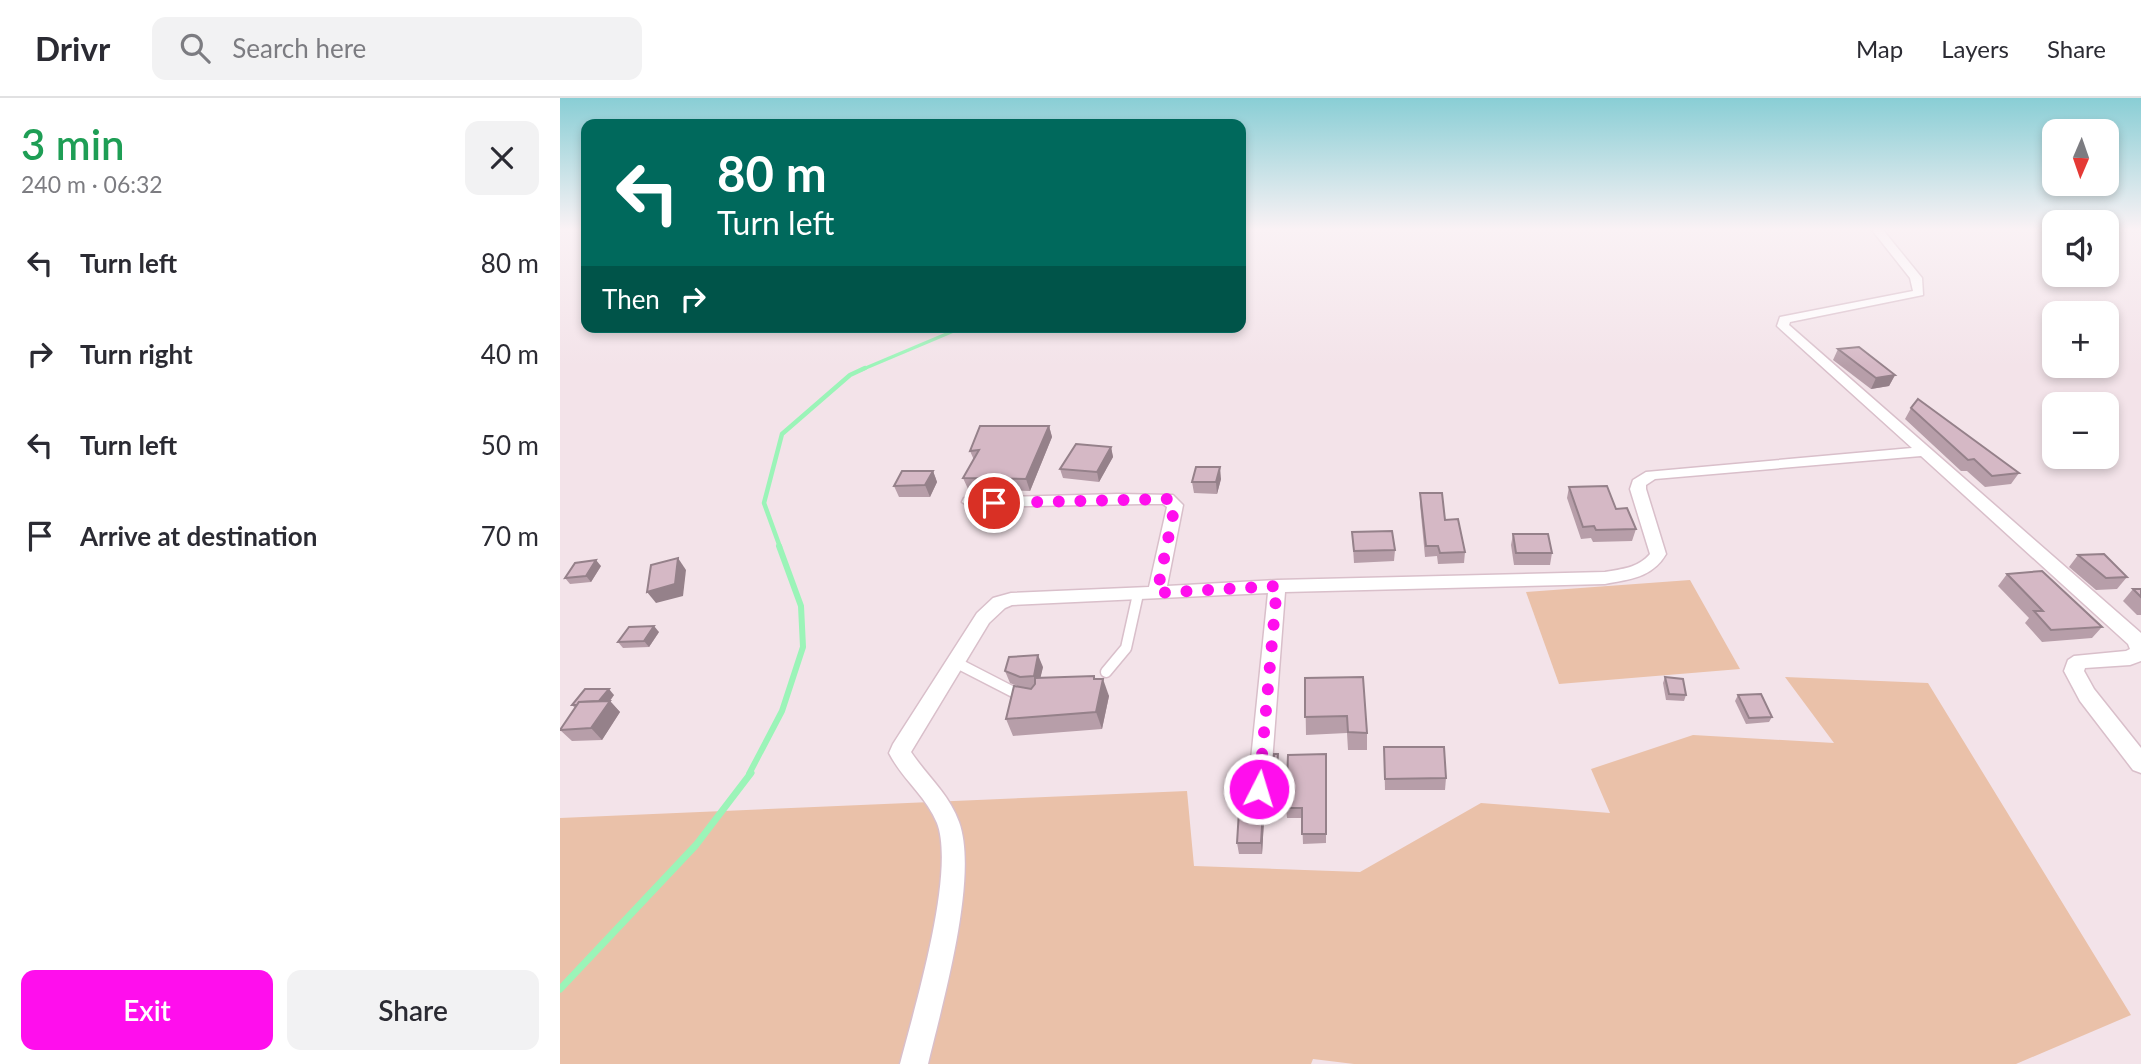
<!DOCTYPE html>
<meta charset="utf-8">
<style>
:root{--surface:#fff;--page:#f2f2f3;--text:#2b2b33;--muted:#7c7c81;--line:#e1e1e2;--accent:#ff0eed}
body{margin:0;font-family:Lato,sans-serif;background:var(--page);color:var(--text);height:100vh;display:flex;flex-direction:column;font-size:26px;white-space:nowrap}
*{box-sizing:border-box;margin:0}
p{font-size:23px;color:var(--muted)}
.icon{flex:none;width:38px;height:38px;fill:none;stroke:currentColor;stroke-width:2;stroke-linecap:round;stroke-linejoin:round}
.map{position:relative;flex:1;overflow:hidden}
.sheet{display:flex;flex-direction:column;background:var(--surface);width:560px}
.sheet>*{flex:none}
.banner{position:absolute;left:21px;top:21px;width:665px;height:214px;border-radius:14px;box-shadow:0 4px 10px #0003;background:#00695c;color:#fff;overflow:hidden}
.needle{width:46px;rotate:182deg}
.tools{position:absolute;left:1482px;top:21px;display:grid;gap:14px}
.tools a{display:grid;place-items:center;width:77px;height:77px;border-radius:14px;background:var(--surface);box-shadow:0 4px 10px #0003;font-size:35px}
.pin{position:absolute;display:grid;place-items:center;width:60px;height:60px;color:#fff;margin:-30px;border:4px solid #fff;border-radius:50%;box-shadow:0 2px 7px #0007}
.me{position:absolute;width:77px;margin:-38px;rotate:5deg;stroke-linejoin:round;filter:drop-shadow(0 0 5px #0008)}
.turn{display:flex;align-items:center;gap:24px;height:147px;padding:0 21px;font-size:32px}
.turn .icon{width:91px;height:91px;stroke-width:2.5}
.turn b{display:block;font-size:49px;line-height:60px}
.then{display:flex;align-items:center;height:66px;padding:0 21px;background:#0003;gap:14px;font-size:26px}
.round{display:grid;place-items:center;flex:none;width:74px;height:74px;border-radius:14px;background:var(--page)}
.overview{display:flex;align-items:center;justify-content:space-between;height:119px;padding:0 21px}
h1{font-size:42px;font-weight:600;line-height:52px;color:#1e9e55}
.cta{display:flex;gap:14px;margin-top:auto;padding:14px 21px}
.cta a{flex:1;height:80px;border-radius:14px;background:var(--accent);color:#fff;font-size:28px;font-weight:600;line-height:80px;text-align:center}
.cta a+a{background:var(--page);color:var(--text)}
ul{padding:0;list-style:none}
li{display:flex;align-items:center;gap:21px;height:91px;padding:0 21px}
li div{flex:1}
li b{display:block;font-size:26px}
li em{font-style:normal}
header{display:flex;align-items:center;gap:42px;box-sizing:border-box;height:98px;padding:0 35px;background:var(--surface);border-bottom:2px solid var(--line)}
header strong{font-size:33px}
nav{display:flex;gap:38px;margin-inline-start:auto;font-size:24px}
.search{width:490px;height:63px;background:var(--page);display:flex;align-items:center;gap:18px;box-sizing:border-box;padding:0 24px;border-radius:14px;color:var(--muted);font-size:26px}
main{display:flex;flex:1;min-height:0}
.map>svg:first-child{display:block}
.green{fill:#eac1a9}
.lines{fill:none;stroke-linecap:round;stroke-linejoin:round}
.stream-far3{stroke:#9bf4b8;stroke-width:3.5}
.stream-far2{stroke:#9bf4b8;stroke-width:4.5}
.stream-far1{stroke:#9bf4b8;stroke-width:6}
.stream{stroke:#9bf4b8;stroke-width:7}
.service-casing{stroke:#d9bfca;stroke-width:13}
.minor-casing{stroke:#d9bfca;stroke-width:3}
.service{stroke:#fff;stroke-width:10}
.minor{fill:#fff;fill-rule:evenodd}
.wall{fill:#b79ea9}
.shaded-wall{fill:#95818a}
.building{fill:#d5b8c5;stroke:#95818a;stroke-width:2}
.route{stroke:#ff0eed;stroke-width:12;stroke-dasharray:0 21.6}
</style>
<header>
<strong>Drivr</strong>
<div class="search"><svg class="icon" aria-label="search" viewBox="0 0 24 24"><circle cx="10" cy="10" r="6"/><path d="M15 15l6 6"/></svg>Search here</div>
<nav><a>Map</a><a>Layers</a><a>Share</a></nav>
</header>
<main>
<section class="sheet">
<div class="overview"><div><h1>3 min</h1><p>240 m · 06:32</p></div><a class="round"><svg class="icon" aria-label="close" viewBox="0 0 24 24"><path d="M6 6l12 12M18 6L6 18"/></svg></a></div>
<ul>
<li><svg class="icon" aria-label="left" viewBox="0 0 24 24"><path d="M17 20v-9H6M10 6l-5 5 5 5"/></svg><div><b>Turn left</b></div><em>80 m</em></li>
<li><svg class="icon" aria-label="right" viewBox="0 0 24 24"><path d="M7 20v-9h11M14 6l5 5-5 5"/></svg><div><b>Turn right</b></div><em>40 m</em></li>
<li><svg class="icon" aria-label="left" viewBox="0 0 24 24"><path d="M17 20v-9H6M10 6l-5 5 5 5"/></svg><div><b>Turn left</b></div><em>50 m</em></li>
<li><svg class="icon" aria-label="arrive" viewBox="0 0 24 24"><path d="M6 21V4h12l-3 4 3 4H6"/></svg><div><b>Arrive at destination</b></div><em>70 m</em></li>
</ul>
<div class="cta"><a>Exit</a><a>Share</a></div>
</section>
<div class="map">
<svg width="1581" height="966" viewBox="0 0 1581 966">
<rect width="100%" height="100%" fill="#f3e3e9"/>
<g class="green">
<polygon points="1130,482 1180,571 999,586 966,494"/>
<polygon points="1225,579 1368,585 1571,917 1456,966 794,966 753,961 751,966 0,966 0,720 627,693 634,768 800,774 921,705 1050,715 1031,671 1133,637 1274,645"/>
</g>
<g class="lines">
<polyline class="stream-far3" points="301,272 403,229"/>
<polyline class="stream-far2" points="220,449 204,405 222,336 290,277 305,270"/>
<polyline class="stream-far1" points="189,676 222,613 243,549 241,508 219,448"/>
<polyline class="stream" points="0,891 136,747 191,675"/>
<g class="service-casing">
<g id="service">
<polyline points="395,564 461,598"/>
<polyline points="546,574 566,550 578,496"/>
</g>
</g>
<g class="minor-casing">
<path id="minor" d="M 1312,132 L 1323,132 L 1362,180 L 1363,197 L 1230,224 L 1229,227 L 1581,535 L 1581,563 L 1570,567 L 1525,570 L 1524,573 L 1534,591 L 1581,650 L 1581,675 L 1573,672 L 1520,603 L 1504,573 L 1508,562 L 1514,558 L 1566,553 L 1570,551 L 1568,546 L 1361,358 L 1095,381 L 1086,387 L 1086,391 L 1106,456 C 1092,480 1070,481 1045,486 L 725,494 L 710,691 L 707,698 L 699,700 L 691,698 L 688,691 L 708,495 L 452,507 L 445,510 L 429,525 L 351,654 C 367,678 389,696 399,724 C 419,779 382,907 368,966 L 340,966 C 354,912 396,774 377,725 C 366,698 342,681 329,655 L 333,646 L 417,515 L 433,500 L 451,495 L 589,489 L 607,409 L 603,406 L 582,406 L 410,409 L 402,404 L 404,400 L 558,396 L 613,397 L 623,407 L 607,488 L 717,482 L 1045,474 C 1062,471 1078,470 1090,456 L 1070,391 L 1073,382 L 1086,374 L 1352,350 L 1217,228 L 1220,219 L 1353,193 L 1350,180 Z"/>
</g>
<use href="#service" class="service"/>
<use href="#minor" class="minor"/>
</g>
<g class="wall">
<polygon points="1278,251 1335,277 1329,288 1311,291 1273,262"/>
<polygon points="1351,310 1459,375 1451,386 1425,389 1407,373 1401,373 1345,321"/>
<polygon points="489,328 492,339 470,393 408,391 403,380 414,362 410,353"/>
<polygon points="551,349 553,359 539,384 503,380 500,371"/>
<polygon points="373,373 377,384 370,399 339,399 334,388"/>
<polygon points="661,381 657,396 634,395 632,384"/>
<polygon points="1009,389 1056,411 1076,431 1072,443 1033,444 1031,440 1021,441 1007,400"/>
<polygon points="860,395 885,422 905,454 904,465 878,466 877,458 865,459 860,406"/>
<polygon points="792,434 835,452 834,463 794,465"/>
<polygon points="953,436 992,455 990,467 954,467 951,447"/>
<polygon points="1518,457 1567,479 1557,491 1536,492 1509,469"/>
<polygon points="41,468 31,484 10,486 5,480"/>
<polygon points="1447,476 1542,529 1532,540 1482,544 1465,525 1469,520 1438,488"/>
<polygon points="1573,491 1581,491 1581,517 1577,517 1563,503"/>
<polygon points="99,534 89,549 63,550 58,544"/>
<polygon points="483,569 480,580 535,581 549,598 542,631 453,638 446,621 460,589 450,585 445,573"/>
<polygon points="1105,579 1126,597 1124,603 1106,602 1103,585"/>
<polygon points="745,580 807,635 807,652 788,652 787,635 746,637"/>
<polygon points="54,597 50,603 60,614 42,642 12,643 0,632 15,610 12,607"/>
<polygon points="1178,597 1212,619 1209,624 1186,626 1175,603"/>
<polygon points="824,649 886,680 885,692 825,692"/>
<polygon points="766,656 766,745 743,746 742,720 727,720 726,710"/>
<polygon points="718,662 717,676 714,676 713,671"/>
<polygon points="704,723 702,756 679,756 677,745"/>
</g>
<g class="shaded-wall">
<polygon points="1335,277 1329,288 1311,291 1316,280"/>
<polygon points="489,328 492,339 470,393 466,381"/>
<polygon points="551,349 553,359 539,384 537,374"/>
<polygon points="660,369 661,381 657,396 656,384"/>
<polygon points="373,373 377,384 370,399 365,387"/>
<polygon points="118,460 126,472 123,498 96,505 87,494"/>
<polygon points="36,462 41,468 31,484 26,478"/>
<polygon points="94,528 99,534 89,549 84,543"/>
<polygon points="478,557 483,569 478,590 474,578"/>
<polygon points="543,581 549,598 542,631 536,614"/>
<polygon points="49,591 54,597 42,613 36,607"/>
<polygon points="50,603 60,614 42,642 31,630"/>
<polygon points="703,712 704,723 702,756 701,745"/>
</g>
<g class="building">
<polygon points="1299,249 1335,277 1316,280 1278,251"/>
<polygon points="1358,301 1459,375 1432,378 1414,361 1408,362 1351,310"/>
<polygon points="420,328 489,328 466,381 403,380 419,352 410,353"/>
<polygon points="516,346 551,349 537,374 500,371"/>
<polygon points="636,369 660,369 656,384 632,384"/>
<polygon points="342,373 373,373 365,387 334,388"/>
<polygon points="1047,388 1056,411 1067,410 1076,431 1036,432 1034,428 1023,429 1009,389"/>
<polygon points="860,395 882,395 885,422 898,421 905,454 880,455 878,448 866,448"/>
<polygon points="832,433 835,452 794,453 792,434"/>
<polygon points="953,436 988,436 992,455 956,455"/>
<polygon points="1544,456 1567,479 1546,480 1518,457"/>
<polygon points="118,460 115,486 87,494 91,467"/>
<polygon points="36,462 26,478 5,480 15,465"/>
<polygon points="1482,473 1542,529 1491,532 1474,513 1483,513 1447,476"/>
<polygon points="1573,491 1581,491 1581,499"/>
<polygon points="94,528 84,543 58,544 69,529"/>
<polygon points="478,557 474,578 460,579 445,573 449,559"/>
<polygon points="534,578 534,581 543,581 536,614 446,621 454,588 471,591 475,586 475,580"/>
<polygon points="803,579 807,635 788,634 787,618 745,619 745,580"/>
<polygon points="1105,579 1123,581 1126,597 1109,596"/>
<polygon points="25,591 49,591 39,603 19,604 17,607 12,607"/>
<polygon points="1201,596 1212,619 1189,620 1178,597"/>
<polygon points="50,603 31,630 0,632 19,604"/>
<polygon points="824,649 884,649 886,680 825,681"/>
<polygon points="714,656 718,656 717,670 713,671"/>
<polygon points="766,656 766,736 742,736 742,710 726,710 728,657"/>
<polygon points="703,712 701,745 677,745 679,713"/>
</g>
<linearGradient id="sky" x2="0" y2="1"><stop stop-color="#89ced5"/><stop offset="0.49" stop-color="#faf2f5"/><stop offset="1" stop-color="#faf2f5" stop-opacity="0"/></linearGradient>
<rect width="1581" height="268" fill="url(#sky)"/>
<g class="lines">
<polyline class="route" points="434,405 607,401 615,407 597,495 717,488 699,691"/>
</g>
</svg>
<div class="tools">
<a><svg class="needle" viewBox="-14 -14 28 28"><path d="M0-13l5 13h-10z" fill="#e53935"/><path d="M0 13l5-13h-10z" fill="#7c7c81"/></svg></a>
<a><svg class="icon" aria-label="sound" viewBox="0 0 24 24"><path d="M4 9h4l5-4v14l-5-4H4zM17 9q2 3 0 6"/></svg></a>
<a>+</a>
<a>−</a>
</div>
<div class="pin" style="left:434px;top:405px;background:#d93025"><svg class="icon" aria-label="arrive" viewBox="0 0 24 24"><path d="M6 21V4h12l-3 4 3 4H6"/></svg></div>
<svg class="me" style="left:699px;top:691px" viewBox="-20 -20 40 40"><circle r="17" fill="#ff0eed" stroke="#fff" stroke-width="3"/><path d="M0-11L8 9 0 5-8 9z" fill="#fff"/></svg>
<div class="banner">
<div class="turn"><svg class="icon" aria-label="left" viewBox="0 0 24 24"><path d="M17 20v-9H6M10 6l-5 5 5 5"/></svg><div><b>80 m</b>Turn left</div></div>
<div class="then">Then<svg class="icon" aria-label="right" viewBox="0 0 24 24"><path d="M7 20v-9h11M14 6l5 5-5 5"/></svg></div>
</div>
</div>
</main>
